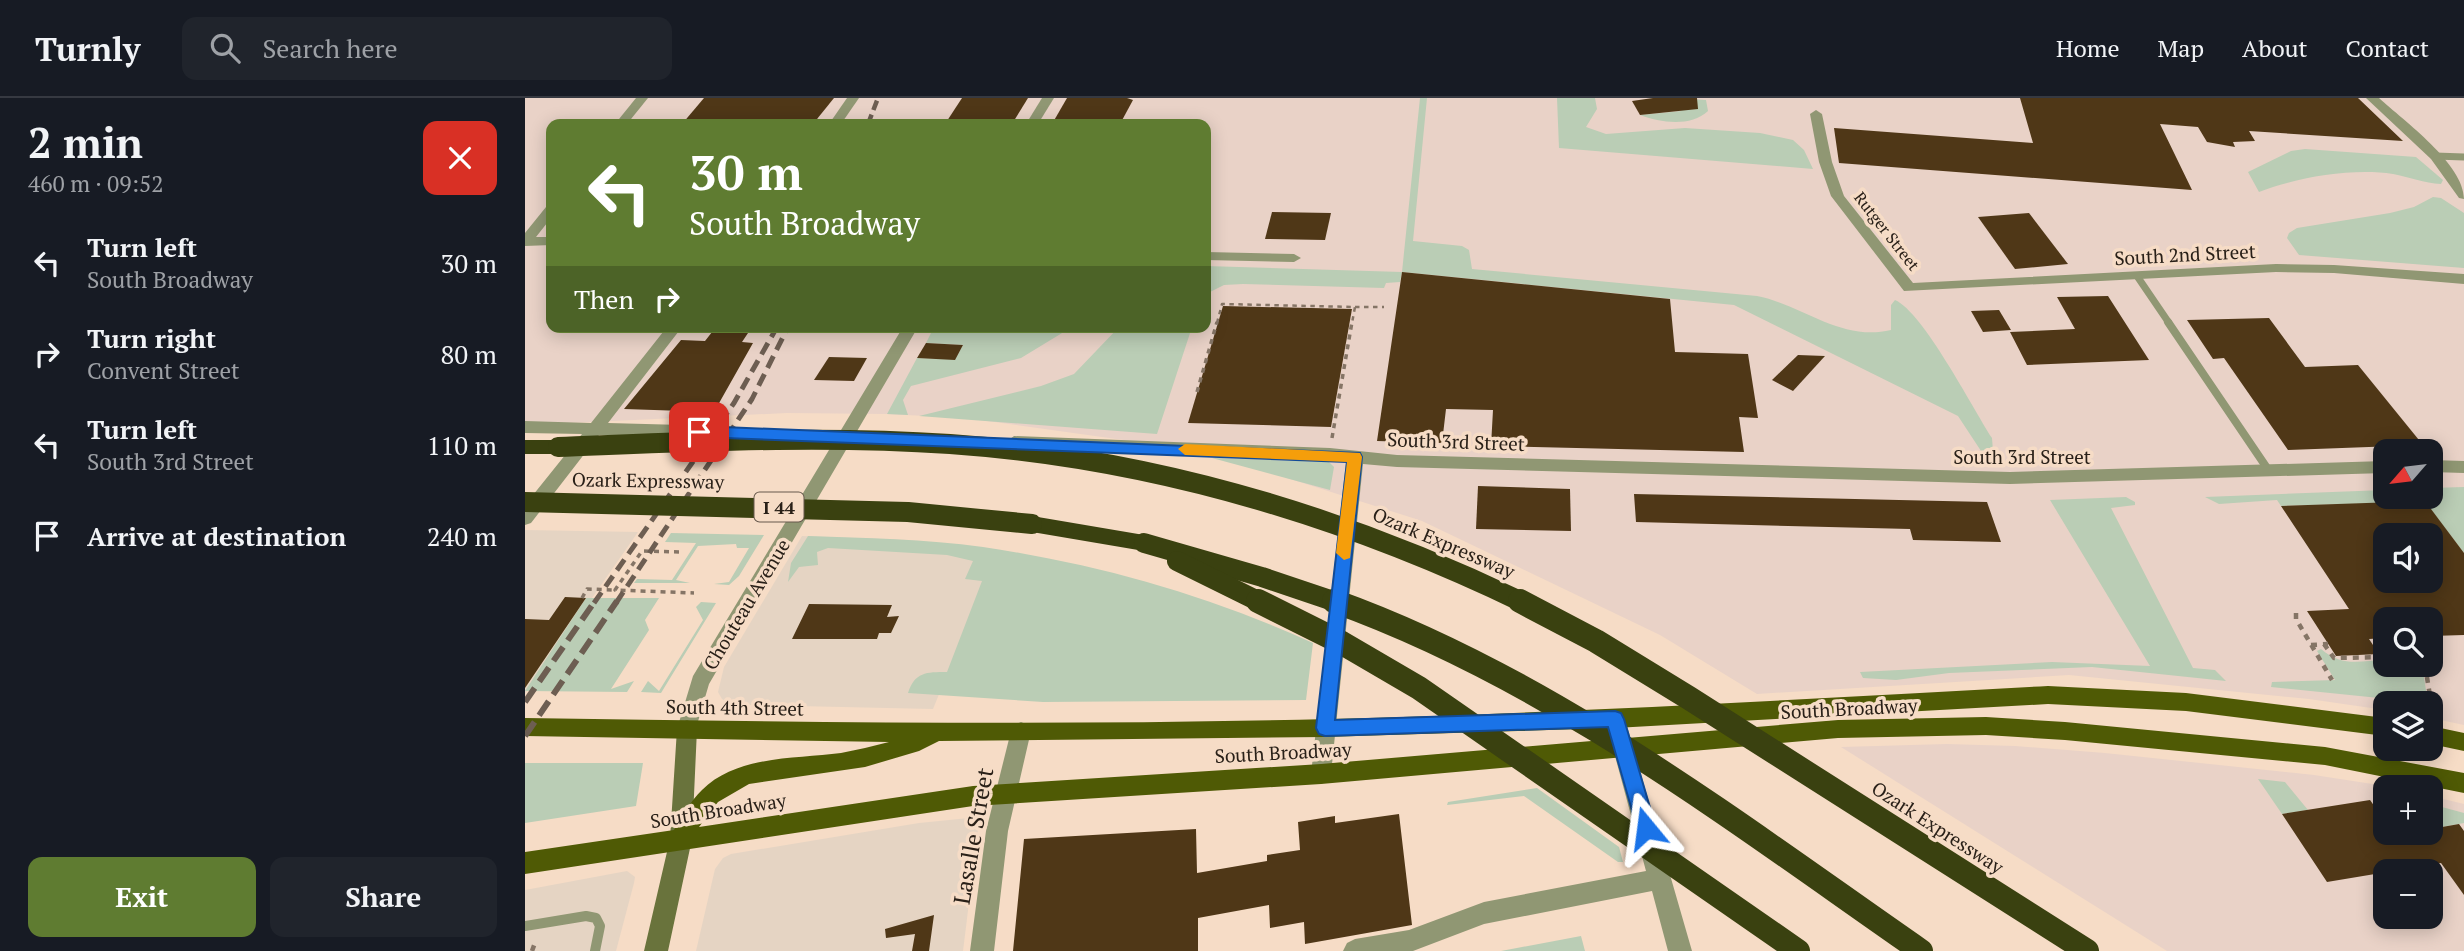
<!DOCTYPE html>
<meta charset="utf-8">
<style>
:root{--surface:#171b24;--page:#20242c;--text:#f1f3f6;--muted:#9ea1a6;--line:#363941;--accent:#5f7c31}
body{margin:0;font-family:"PT Serif",serif;background:var(--page);color:var(--text);height:100vh;display:flex;flex-direction:column;font-size:26px;white-space:nowrap}
*{box-sizing:border-box;margin:0}
p{font-size:23px;color:var(--muted)}
.icon{flex:none;width:38px;height:38px;fill:none;stroke:currentColor;stroke-width:2;stroke-linecap:round;stroke-linejoin:round}
.map{position:relative;flex:1;overflow:hidden}
.drawer{display:flex;flex-direction:column;background:var(--surface);width:525px}
.drawer>*{flex:none}
.guide{position:absolute;left:21px;top:21px;width:665px;height:214px;border-radius:14px;box-shadow:0 4px 18px #0003;background:#5f7c31;color:#fff;overflow:hidden}
.needle{width:46px;rotate:242deg}
.buttons{position:absolute;left:1848px;top:341px;display:grid;gap:14px}
.buttons a{display:grid;place-items:center;width:70px;height:70px;border-radius:14px;background:var(--surface);box-shadow:0 4px 18px #0003;font-size:35px}
.pin{position:absolute;display:grid;place-items:center;width:60px;height:60px;color:#fff;margin:-30px;border-radius:14px;box-shadow:0 4px 10px #0006}
.me{position:absolute;width:77px;margin:-38px;rotate:344deg;stroke-linejoin:round;filter:drop-shadow(0 0 5px #0008)}
.turn{display:flex;align-items:center;gap:24px;height:147px;padding:0 28px;font-size:32px}
.turn .icon{width:91px;height:91px;stroke-width:2.5}
.turn b{display:block;font-size:49px;line-height:60px}
.then{display:flex;align-items:center;height:66px;padding:0 28px;background:#0003;gap:14px;font-size:26px}
.round{display:grid;place-items:center;flex:none;width:74px;height:74px;border-radius:14px;background:var(--page)}
.headline{display:flex;align-items:center;justify-content:space-between;height:119px;padding:0 28px}
h1{font-size:42px;font-weight:700;line-height:52px}
.action{display:flex;gap:14px;margin-top:auto;padding:14px 28px}
.action a{flex:1;height:80px;border-radius:14px;background:var(--accent);color:#fff;font-size:28px;font-weight:700;line-height:80px;text-align:center}
.action a+a{background:var(--page);color:var(--text)}
ul{padding:0;list-style:none}
li{display:flex;align-items:center;gap:21px;height:91px;padding:0 28px}
li div{flex:1}
li b{display:block;font-size:26px}
li em{font-style:normal}
header{display:flex;align-items:center;gap:42px;box-sizing:border-box;height:98px;padding:0 35px;background:var(--surface);border-bottom:2px solid var(--line)}
header strong{font-size:33px}
nav{display:flex;gap:38px;margin-inline-start:auto;font-size:24px}
.search{width:490px;height:63px;background:var(--page);display:flex;align-items:center;gap:18px;box-sizing:border-box;padding:0 24px;border-radius:14px;color:var(--muted);font-size:26px}
main{display:flex;flex:1;min-height:0}
.map>svg:first-child{display:block}
.commercial{fill:#e5d4c3}
.industrial{fill:#e9d2c7;fill-rule:evenodd}
.green{fill:#bacdb5}
.building{fill:#4f3717;fill-rule:evenodd}
.lines{fill:none;stroke-linecap:round;stroke-linejoin:round}
.path-far2{stroke:#857566;stroke-width:2.5;stroke-dasharray:4.5 4.5;stroke-linecap:butt}
.path-far1{stroke:#857566;stroke-width:3.5;stroke-dasharray:5 5;stroke-linecap:butt}
.path{stroke:#857566;stroke-width:4.5;stroke-dasharray:6 6;stroke-linecap:butt}
.service-far2{stroke:#909773;stroke-width:7}
.service-far1{stroke:#909773;stroke-width:8}
.service{stroke:#909773;stroke-width:10}
.minor{fill:#909773;fill-rule:evenodd}
.tertiary{fill:#909773;fill-rule:evenodd}
.secondary{fill:#69733c;fill-rule:evenodd}
.primary{fill:#4f5a05;fill-rule:evenodd}
.motorway{fill:#3a4110;fill-rule:evenodd}
.rail-far2{stroke:#6d5e52;stroke-width:4.5;stroke-dasharray:10 5;stroke-linecap:butt}
.rail-far1{stroke:#6d5e52;stroke-width:5;stroke-dasharray:13 7;stroke-linecap:butt}
.rail{stroke:#6d5e52;stroke-width:6;stroke-dasharray:17 8;stroke-linecap:butt}
.motorway-bridge-far1{stroke:#3a4110;stroke-width:20}
.motorway-bridge{stroke:#3a4110;stroke-width:24}
.route{fill:#1a73e8;stroke:#114b97;stroke-width:2}
.slow{fill:#f59e0b}
.labels{text-anchor:middle;dominant-baseline:central;stroke-width:7;stroke-linejoin:round;paint-order:stroke}
.far-street-label{font-size:16px;fill:#292018;stroke:#f6dcc6}
.shield{fill:#f6dcc6;stroke:#66584c;stroke-width:2}
.shield-label{font-size:18px;font-weight:bold;fill:#292018}
.street-label{font-size:19px;fill:#292018;stroke:#f6dcc6}
.near-street-label{font-size:23px;fill:#292018;stroke:#f6dcc6}
</style>
<header>
<strong>Turnly</strong>
<div class="search"><svg class="icon" aria-label="search" viewBox="0 0 24 24"><circle cx="10" cy="10" r="6"/><path d="M15 15l6 6"/></svg>Search here</div>
<nav><a>Home</a><a>Map</a><a>About</a><a>Contact</a></nav>
</header>
<main>
<section class="drawer">
<div class="headline"><div><h1>2 min</h1><p>460 m · 09:52</p></div><a class="round" style="background:#d93025;color:#fff"><svg class="icon" aria-label="close" viewBox="0 0 24 24"><path d="M6 6l12 12M18 6L6 18"/></svg></a></div>
<ul>
<li><svg class="icon" aria-label="left" viewBox="0 0 24 24"><path d="M17 20v-9H6M10 6l-5 5 5 5"/></svg><div><b>Turn left</b><p>South Broadway</p></div><em>30 m</em></li>
<li><svg class="icon" aria-label="right" viewBox="0 0 24 24"><path d="M7 20v-9h11M14 6l5 5-5 5"/></svg><div><b>Turn right</b><p>Convent Street</p></div><em>80 m</em></li>
<li><svg class="icon" aria-label="left" viewBox="0 0 24 24"><path d="M17 20v-9H6M10 6l-5 5 5 5"/></svg><div><b>Turn left</b><p>South 3rd Street</p></div><em>110 m</em></li>
<li><svg class="icon" aria-label="arrive" viewBox="0 0 24 24"><path d="M6 21V4h12l-3 4 3 4H6"/></svg><div><b>Arrive at destination</b></div><em>240 m</em></li>
</ul>
<div class="action"><a>Exit</a><a>Share</a></div>
</section>
<div class="map">
<svg width="1939" height="853" viewBox="0 0 1939 853">
<rect width="100%" height="100%" fill="#f6dcc6"/>
<g class="commercial">
<polygon points="0,432 113,434 0,596"/>
<polygon points="277,438 381,442 473,452 408,611 223,607 205,606 197,601 193,594 199,569"/>
<polygon points="444,720 453,725 453,732 438,853 171,853 190,771 198,760 206,756 394,725"/>
<polygon points="102,773 110,779 109,785 91,853 0,853 0,792"/>
</g>
<g class="industrial">
<path d="M 0,0 L 1939,0 L 1939,627 L 1906,620 L 1906,606 L 1860,606 L 1860,612 L 1784,601 L 1544,577 L 1232,596 L 1135,537 L 897,423 L 725,368 L 620,345 L 441,320 L 361,316 L 262,315 L 0,327 ZM 26,26 L 681,26 L 681,229 L 26,229 ZM 1860,354 L 1906,354 L 1906,399 L 1860,399 ZM 1860,438 L 1906,438 L 1906,483 L 1860,483 ZM 1860,522 L 1906,522 L 1906,567 L 1860,567 Z"/>
<path d="M 1422,646 L 1490,648 L 1580,655 L 1789,677 L 1867,689 L 1860,690 L 1860,735 L 1906,735 L 1906,698 L 1939,706 L 1939,853 L 1642,853 L 1316,649 ZM 1860,774 L 1906,774 L 1906,819 L 1860,819 Z"/>
</g>
<g class="green">
<path d="M 895,0 L 902,0 L 888,143 L 937,148 L 944,152 L 947,171 L 1232,198 C 1278,207 1316,244 1366,232 L 1366,207 L 1370,202 C 1398,214 1447,309 1467,340 L 1468,353 L 1458,356 L 1433,318 L 1209,207 L 877,174 L 875,184 L 861,185 L 859,190 L 718,186 L 699,187 L 681,196 L 681,168 L 877,174 Z"/>
<polygon points="1032,0 1070,0 1072,11 1061,29 1081,36 1160,30 1235,35 1268,42 1279,52 1288,71 1034,50"/>
<path d="M 1149,0 L 1181,2 L 1183,13 C 1166,29 1136,25 1115,17 L 1156,13 Z"/>
<path d="M 1780,51 L 1891,59 L 1918,82 L 1916,86 C 1899,85 1884,79 1868,76 C 1827,70 1773,79 1734,94 L 1723,74 L 1766,53 Z"/>
<polygon points="1908,99 1916,100 1939,115 1939,170 1774,157 1762,140 1764,135 1772,130 1865,115 1889,109"/>
<polygon points="409,229 547,229 496,260 386,288 378,302 383,317 362,316 392,260 430,261 438,247 401,245"/>
<polygon points="594,229 667,229 632,336 394,318 516,288 549,276"/>
<polygon points="687,360 804,364 809,369 805,392"/>
<polygon points="1939,389 1939,455 1900,404 1756,408 1752,402 1694,406 1680,399 1860,392 1860,399 1906,399 1906,390"/>
<polygon points="1601,399 1610,404 1610,407 1586,410 1668,570 1690,572 1701,583 1567,569 1424,575 1371,582 1338,580 1335,574 1527,564 1625,568 1525,402"/>
<polygon points="146,435 239,437 214,478 204,487 189,486 204,484 224,450 212,450 211,446 173,448 151,482 165,485 109,485 112,481 147,482 171,445 140,444"/>
<path d="M 283,438 C 341,440 400,441 458,449 C 572,466 683,497 788,545 L 781,602 L 518,604 L 383,595 C 390,574 401,574 422,574 L 457,483 L 440,481 L 448,463 L 422,457 L 303,450 L 292,454 L 293,467 L 274,469 L 263,484 L 266,465 Z"/>
<polygon points="61,500 134,500 120,522 124,532 86,591 109,583 102,594 0,593"/>
<polygon points="176,504 191,505 136,595 116,594 123,583 134,593 178,522 171,509"/>
<path d="M 1796,551 C 1817,569 1833,563 1860,562 L 1860,567 L 1897,567 L 1903,605 L 1746,589 L 1747,584 L 1810,582 L 1792,553 Z"/>
<polygon points="0,665 118,665 111,708 0,725"/>
<polygon points="1733,681 1760,684 1783,712 1757,716"/>
<polygon points="1012,690 1094,749 1098,764 1093,764 999,698 922,707 923,704"/>
<polygon points="1906,706 1939,715 1939,725 1906,731"/>
<polygon points="1056,838 1060,853 976,853"/>
</g>
<g class="building">
<polygon points="179,0 309,0 288,26 157,26"/>
<polygon points="437,0 503,0 487,26 420,26"/>
<polygon points="542,0 602,0 608,2 595,26 527,26"/>
<polygon points="1128,0 1172,0 1173,11 1115,17 1107,3"/>
<polygon points="1495,0 1833,0 1878,43 1724,33 1730,43 1708,44 1710,49 1682,44 1673,29 1635,26 1667,92 1314,65 1309,30 1508,45"/>
<polygon points="747,114 806,115 800,142 740,141"/>
<polygon points="1504,115 1543,166 1490,171 1453,119"/>
<polygon points="877,174 1145,201 1150,254 1223,256 1233,320 1214,319 1219,354 966,348 968,312 921,311 917,345 852,343"/>
<polygon points="1583,198 1624,262 1502,267 1485,234 1550,231 1532,199"/>
<polygon points="698,208 827,211 806,329 663,325"/>
<polygon points="1474,212 1486,232 1458,234 1446,213"/>
<polygon points="1744,220 1780,269 1833,267 1898,347 1763,352 1699,260 1688,261 1662,222"/>
<polygon points="191,229 227,229 217,244 228,245 189,314 99,311 156,242 180,243"/>
<polygon points="401,245 438,247 430,262 392,260"/>
<polygon points="1273,257 1300,258 1268,293 1247,282"/>
<polygon points="304,259 342,260 329,283 289,282"/>
<polygon points="953,388 1045,391 1046,433 951,431"/>
<polygon points="1109,396 1462,404 1476,444 1388,442 1385,431 1111,424"/>
<path d="M 1900,403 L 1939,455 L 1939,537 L 1906,538 L 1906,522 L 1860,522 L 1860,540 L 1844,541 L 1854,556 L 1811,558 L 1782,513 L 1824,511 L 1756,408 ZM 1860,438 L 1906,438 L 1906,483 L 1860,483 Z"/>
<polygon points="40,499 61,500 0,590 0,521 24,522"/>
<polygon points="284,506 367,507 362,519 374,518 366,535 354,535 352,541 267,541"/>
<polygon points="1845,702 1860,723 1860,735 1906,735 1906,731 1934,726 1939,733 1939,797 1916,765 1802,784 1757,716"/>
<polygon points="874,716 887,827 780,846 779,824 745,830 744,807 673,820 673,853 488,853 499,741 671,731 672,775 742,763 742,757 775,752 773,724 810,718 810,725"/>
<polygon points="409,817 404,853 387,853 390,836 361,840 360,831"/>
</g>
<g class="lines">
<g class="path-far2">
<polyline points="830,209 859,209"/>
<polyline points="692,225 697,206 830,209 827,225"/>
</g>
<g class="path-far1">
<polyline points="672,294 692,224"/>
<polyline points="807,340 827,224"/>
<polyline points="154,454 117,453 90,492 169,495"/>
<polyline points="57,500 62,491 90,492"/>
</g>
<g class="path">
<polyline points="1771,515 1771,521 1807,582"/>
<polyline points="1799,546 1809,560 1860,559"/>
<polyline points="1786,547 1803,546"/>
<polyline points="1900,567 1907,610"/>
<polyline points="7,853 11,842"/>
</g>
<g class="service-far2">
<polyline points="1910,58 1939,59"/>
<polyline points="1612,178 1644,225"/>
</g>
<polyline class="service-far1" points="1643,224 1744,373"/>
<polyline class="service" points="0,828 61,818 71,820 75,828 70,853"/>
<g class="minor">
<polygon points="111,0 123,0 102,26 90,26"/>
<polygon points="322,0 334,0 316,26 304,26"/>
<path d="M 1841,0 L 1854,0 C 1879,23 1939,66 1939,101 L 1934,100 L 1906,61 Z"/>
<polygon points="1291,12 1297,16 1307,64 1319,98 1388,185 1751,166 1809,167 1939,176 1939,186 1809,175 1751,174 1379,193 1306,98 1294,64 1285,16"/>
<polygon points="26,108 26,120 11,139 26,139 26,147 0,148 0,135 21,109"/>
<polygon points="681,154 769,156 776,160 769,164 681,162"/>
<polygon points="142,229 157,229 83,325 195,328 203,334 201,338 74,337 6,425 0,427 0,407 57,336 0,335 0,323 66,325"/>
<polygon points="489,338 805,350 872,357 1485,374 1860,363 1860,375 1485,386 872,369 838,366 806,676 803,683 796,686 789,683 786,676 821,364 489,350 481,344"/>
<polygon points="1906,362 1939,363 1939,375 1906,374"/>
<polygon points="1090,612 1097,615 1100,621 1167,853 1143,853 1127,793 959,826 888,853 818,853 822,845 830,841 884,832 959,804 1121,773 1080,621 1083,615"/>
<polygon points="496,624 503,627 506,633 483,733 469,853 445,853 461,733 486,633 489,627"/>
</g>
<g class="tertiary">
<polygon points="517,0 529,0 513,26 501,26"/>
<polygon points="378,229 393,229 184,586 169,637 162,640 155,637 152,631 168,578"/>
</g>
<polygon class="secondary" points="162,622 169,625 172,631 167,741 143,853 119,853 145,741 152,631 155,625"/>
<g class="primary">
<path d="M 1523,588 L 1661,595 L 1860,620 L 1860,638 L 1661,613 L 1523,606 L 1090,630 L 800,639 L 414,643 L 394,653 L 340,669 L 224,686 L 193,704 L 174,729 L 448,688 L 796,666 L 1313,622 L 1461,619 L 1540,624 L 1800,649 L 1939,675 L 1939,695 L 1800,667 L 1540,642 L 1461,637 L 1313,640 L 796,686 L 448,708 L 0,776 L 0,754 L 149,732 C 157,718 165,704 177,692 C 212,657 271,661 316,655 C 332,652 348,648 364,644 L 0,638 L 0,620 C 268,624 536,628 804,621 C 1044,615 1283,601 1523,588 Z"/>
<polygon points="1906,628 1939,635 1939,653 1906,646"/>
</g>
<g class="motorway">
<polygon points="0,342 33,342 43,349 33,356 0,356"/>
<polygon points="507,418 619,437 627,439 630,445 627,451 619,453 507,434 500,432 497,426 500,420"/>
</g>
<polyline class="rail-far2" points="343,26 353,0"/>
<g class="rail-far1">
<polyline points="69,505 209,305 252,229"/>
<polyline points="91,505 227,301 263,229"/>
</g>
<g class="rail">
<polyline points="0,604 70,503"/>
<polyline points="0,638 92,503"/>
</g>
<g class="motorway-bridge-far1">
<path d="M 33,349 C 164,344 295,337 425,346 C 625,360 819,418 999,505"/>
<polyline points="0,404 383,414 507,426"/>
<polyline points="619,445 737,479 814,505"/>
<polyline points="652,463 737,505"/>
</g>
<g class="motorway-bridge">
<polyline points="733,503 817,545 894,590 1273,853"/>
<path d="M 809,503 C 1024,580 1210,724 1396,853"/>
<polyline points="995,503 1071,543 1164,600 1562,853"/>
</g>
</g>
<polygon class="route" points="174,328 835,355 837,359 810,622 1090,613 1096,615 1099,621 1131,730 1128,737 1121,740 1114,737 1083,629 800,638 794,636 791,630 822,364 174,339 167,334"/>
<polygon class="slow" points="660,346 835,355 837,359 825,460 819,462 811,455 822,364 660,357 653,351"/>
<g class="labels">
<g class="far-street-label">
<text transform="translate(1362 133) rotate(52)">Rutger Street</text>
</g>
<rect class="shield" x="229.5" y="394.5" width="49" height="29" rx="5"/>
<g class="shield-label">
<text x="254" y="409">I 44</text>
</g>
<g class="street-label">
<text transform="translate(1660 156) rotate(-3)">South 2nd Street</text>
<text transform="translate(931 343) rotate(2)">South 3rd Street</text>
<text x="1497" y="358">South 3rd Street</text>
<text transform="translate(123 382) rotate(1)">Ozark Expressway</text>
<text transform="translate(919 444) rotate(23)">Ozark Expressway</text>
<text transform="translate(221 506) rotate(-59)">Chouteau Avenue</text>
<text transform="translate(210 609) rotate(1)">South 4th Street</text>
<text transform="translate(1324 610) rotate(-3)">South Broadway</text>
<text transform="translate(758 654) rotate(-3)">South Broadway</text>
<text transform="translate(193 712) rotate(-9)">South Broadway</text>
<text transform="translate(1413 729) rotate(33)">Ozark Expressway</text>
</g>
<g class="near-street-label">
<text transform="translate(448 738) rotate(-80)">Lasalle Street</text>
</g>
</g>
</svg>
<div class="buttons">
<a><svg class="needle" viewBox="-14 -14 28 28"><path d="M0-13l5 13h-10z" fill="#e53935"/><path d="M0 13l5-13h-10z" fill="#9ea1a6"/></svg></a>
<a><svg class="icon" aria-label="sound" viewBox="0 0 24 24"><path d="M4 9h4l5-4v14l-5-4H4zM17 9q2 3 0 6"/></svg></a>
<a><svg class="icon" aria-label="search" viewBox="0 0 24 24"><circle cx="10" cy="10" r="6"/><path d="M15 15l6 6"/></svg></a>
<a><svg class="icon" aria-label="layers" viewBox="0 0 24 24"><path d="M12 4l9 5-9 5-9-5zM3 14l9 5 9-5"/></svg></a>
<a>+</a>
<a>−</a>
</div>
<div class="pin" style="left:174px;top:334px;background:#d93025"><svg class="icon" aria-label="arrive" viewBox="0 0 24 24"><path d="M6 21V4h12l-3 4 3 4H6"/></svg></div>
<svg class="me" style="left:1121px;top:730px" viewBox="-20 -20 40 40"><path d="M0-17L14 15 0 8-14 15z" fill="#1a73e8" stroke="#fff" stroke-width="4"/></svg>
<div class="guide">
<div class="turn"><svg class="icon" aria-label="left" viewBox="0 0 24 24"><path d="M17 20v-9H6M10 6l-5 5 5 5"/></svg><div><b>30 m</b>South Broadway</div></div>
<div class="then">Then<svg class="icon" aria-label="right" viewBox="0 0 24 24"><path d="M7 20v-9h11M14 6l5 5-5 5"/></svg></div>
</div>
</div>
</main>
